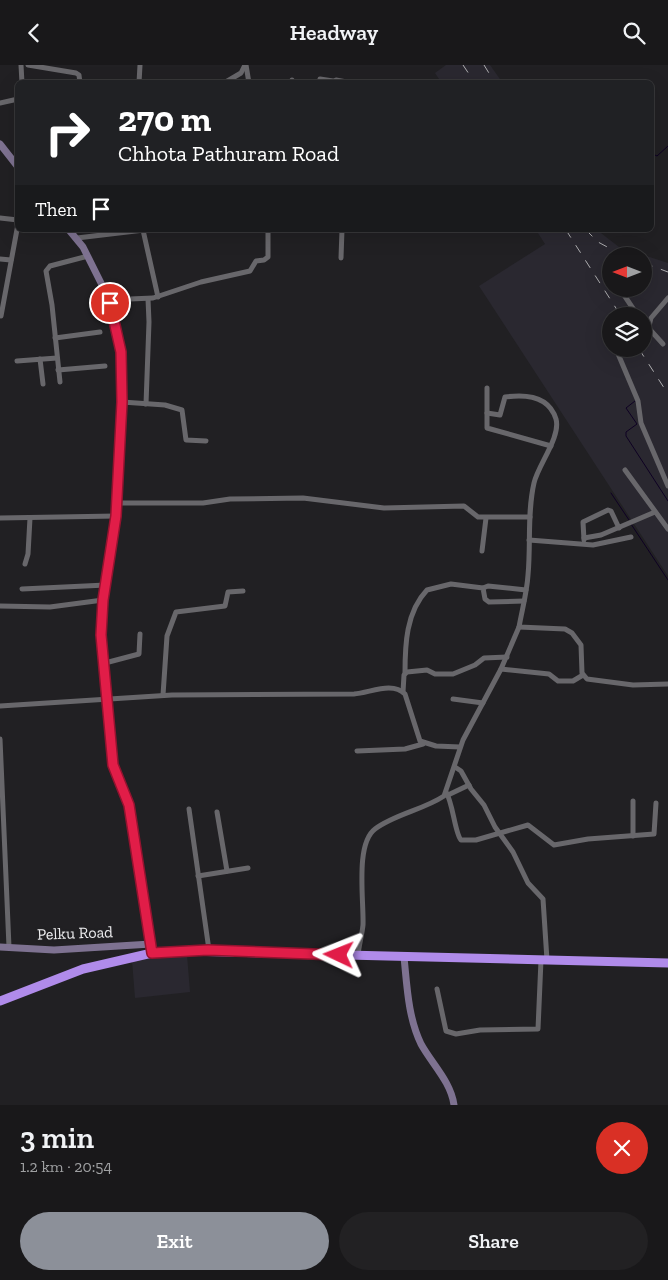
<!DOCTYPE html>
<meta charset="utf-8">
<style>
:root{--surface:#19181a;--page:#222123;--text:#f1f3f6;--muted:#9fa0a2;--line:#373739;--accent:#8c9099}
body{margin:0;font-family:"Zilla Slab",serif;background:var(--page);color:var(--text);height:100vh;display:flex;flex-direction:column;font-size:19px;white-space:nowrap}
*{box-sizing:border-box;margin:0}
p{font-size:16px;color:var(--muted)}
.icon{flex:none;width:28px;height:28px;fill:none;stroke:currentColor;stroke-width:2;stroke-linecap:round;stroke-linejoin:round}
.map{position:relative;height:1040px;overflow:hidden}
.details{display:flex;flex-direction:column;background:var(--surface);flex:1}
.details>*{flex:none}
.guide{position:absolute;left:15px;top:15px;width:639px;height:152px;border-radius:8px;box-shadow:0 5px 20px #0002,0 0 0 1px var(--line);background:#202124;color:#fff;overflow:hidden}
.needle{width:32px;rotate:270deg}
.buttons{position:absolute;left:602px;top:182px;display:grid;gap:10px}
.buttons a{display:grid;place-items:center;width:50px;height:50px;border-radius:50%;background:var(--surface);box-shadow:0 5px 20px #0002,0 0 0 1px var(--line);font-size:25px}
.pin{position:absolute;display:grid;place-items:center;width:42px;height:42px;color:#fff;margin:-21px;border:2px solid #fff;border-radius:50%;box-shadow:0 1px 5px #0007}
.me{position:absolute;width:55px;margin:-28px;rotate:272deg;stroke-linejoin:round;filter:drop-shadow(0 0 4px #0008)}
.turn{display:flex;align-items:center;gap:18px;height:105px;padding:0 20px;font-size:22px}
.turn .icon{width:65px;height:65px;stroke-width:2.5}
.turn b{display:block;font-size:35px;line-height:42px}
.then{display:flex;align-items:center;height:48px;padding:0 20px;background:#0003;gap:10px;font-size:19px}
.round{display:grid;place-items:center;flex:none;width:52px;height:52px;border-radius:26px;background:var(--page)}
.head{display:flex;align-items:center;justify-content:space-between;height:85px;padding:0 20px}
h1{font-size:30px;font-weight:600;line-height:38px}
.action{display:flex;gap:10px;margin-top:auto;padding:10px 20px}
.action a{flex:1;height:58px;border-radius:30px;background:var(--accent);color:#fff;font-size:20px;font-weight:600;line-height:58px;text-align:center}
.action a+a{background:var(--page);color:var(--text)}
header{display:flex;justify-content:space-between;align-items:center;height:65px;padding:0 20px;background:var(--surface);font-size:22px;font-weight:600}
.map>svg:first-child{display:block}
.built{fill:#2a2830;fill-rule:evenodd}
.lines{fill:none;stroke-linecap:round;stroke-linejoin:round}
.stream{stroke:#0e0023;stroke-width:1}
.street{stroke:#68676b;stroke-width:5}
.secondary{stroke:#7e7291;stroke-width:7}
.highway{stroke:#b08bea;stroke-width:9}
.rail{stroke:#afafb1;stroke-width:1;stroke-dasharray:9 9;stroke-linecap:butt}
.route-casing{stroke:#92132f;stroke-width:12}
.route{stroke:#e11d48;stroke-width:9}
.labels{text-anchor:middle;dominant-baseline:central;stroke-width:4;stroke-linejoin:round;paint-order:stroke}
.street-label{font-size:16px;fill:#ececee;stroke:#212023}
</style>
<header><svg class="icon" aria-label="back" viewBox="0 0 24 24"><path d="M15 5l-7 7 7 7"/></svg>Headway<svg class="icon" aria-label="search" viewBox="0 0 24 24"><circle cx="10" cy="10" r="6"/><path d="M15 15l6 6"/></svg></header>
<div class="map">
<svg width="668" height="1040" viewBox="0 0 668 1040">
<rect width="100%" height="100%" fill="#212023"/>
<g class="built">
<polygon points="446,0 490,0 502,17 441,17 435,8"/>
<path d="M 536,165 L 597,165 L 619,182 L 668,198 L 668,511 L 479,221 L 545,179 ZM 611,191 L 644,191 L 644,224 L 611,224 ZM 611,251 L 644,251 L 644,284 L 611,284 Z"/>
<polygon points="187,890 190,927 135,933 132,895"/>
</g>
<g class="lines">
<g class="stream">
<polyline points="651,88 657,91 668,81"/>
<polyline points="635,336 626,343 637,359 626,367 626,371 668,436"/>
<polyline points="611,428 629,455"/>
<polyline points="631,459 668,515"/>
</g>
<g class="street">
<polyline points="21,0 22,18"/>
<polyline points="28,0 76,8 79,10 80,18"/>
<polyline points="246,0 249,18"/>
<polyline points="320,14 333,16"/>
<polyline points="139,18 140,0"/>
<polyline points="224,18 241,8 245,0"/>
<polyline points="292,18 292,15"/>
<polyline points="332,18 336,15 352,18"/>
<polyline points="0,38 18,34"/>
<polyline points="0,153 18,155"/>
<polyline points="143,165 158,232"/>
<polyline points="77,173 144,165"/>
<polyline points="341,193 342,165"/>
<polyline points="0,194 11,195"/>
<polyline points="611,209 611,210"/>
<polyline points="620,224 638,251"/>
<polyline points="110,238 130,234 153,233 201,217 250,206 256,196 264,195 268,192 268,165"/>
<polyline points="1,251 18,159"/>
<polyline points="644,258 663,279"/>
<polyline points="649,261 651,253 668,233"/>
<polyline points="55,273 100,267"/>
<polyline points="609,274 611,276"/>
<polyline points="616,284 638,336 641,358 668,421"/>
<polyline points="40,294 43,319"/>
<polyline points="17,296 57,293"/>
<polyline points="58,305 105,301"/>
<polyline points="60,317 52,240 46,206 50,201 88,191"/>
<polyline points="487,323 487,363 551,381"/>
<polyline points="122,337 165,340 182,345 186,375 206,376"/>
<polyline points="146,339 149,257 148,234"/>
<path d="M 487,348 L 500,350 L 505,332 C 526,329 549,331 556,354 C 561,372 538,400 534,418 C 527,448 531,479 528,510 C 527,527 522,545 519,562 L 565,564 L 572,568 L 581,580 L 582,608 L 587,614 L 633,620 L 668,619"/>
<polyline points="625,405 668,464"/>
<polyline points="117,438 203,438 230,434 303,433 384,443 464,441 478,452 530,452"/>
<polyline points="0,453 116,451"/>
<polyline points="584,473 601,470 655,447"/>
<polyline points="529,475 593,480 631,472"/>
<polyline points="584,475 583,457 608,445 611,446 619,463"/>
<polyline points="482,486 486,453"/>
<polyline points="25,499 28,489 30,453"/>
<polyline points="483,523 488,521 526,525"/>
<polyline points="22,524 106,520"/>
<polyline points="0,541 50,542 103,535"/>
<polyline points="105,598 139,589 140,569"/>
<polyline points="501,604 549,609 558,616 573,616 583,610"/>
<path d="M 405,608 C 405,580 406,547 427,525 L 451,519 L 483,523 L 485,534 L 489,537 L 524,536"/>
<polyline points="403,627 404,610 407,607 427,605 435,609 453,609 475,600 484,593 507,592"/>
<polyline points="163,630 167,571 176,547 225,541 228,527 243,526"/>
<polyline points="453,634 483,638"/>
<path d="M 0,641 L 172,630 L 354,629 C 370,628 392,616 405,629 L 420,676 L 436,681 L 460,682"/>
<polyline points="0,674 9,882"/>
<polyline points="357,686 405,684 423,679"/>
<polyline points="455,702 461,706 471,724 484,740 495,762 513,787 528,818 543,834 547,895"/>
<path d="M 446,727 C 453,738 455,769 461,775 L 476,775 L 528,760 L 554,780 L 588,774 L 654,769 L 656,738"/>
<polyline points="448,730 469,720"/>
<polyline points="189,744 209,885"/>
<polyline points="217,747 227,806"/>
<polyline points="633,771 633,736"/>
<polyline points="198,811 248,803"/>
<path d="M 358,890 C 359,880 362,870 363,860 C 364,836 355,779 375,764 C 395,749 423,745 444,731 L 463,675 L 501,604 L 519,562"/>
<polyline points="437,924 446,966 456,969 480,965 538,964 541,895"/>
</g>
<g class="secondary">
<polyline points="0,79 18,102"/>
<polyline points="69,165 83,182 106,228 115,253 121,287 118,420 101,560 113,700 129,740 152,888"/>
<polyline points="0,882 54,885 151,879"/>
<path d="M 404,892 C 407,921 408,952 421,979 C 432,999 451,1017 454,1040"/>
</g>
<polyline class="highway" points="0,936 83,904 152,888 187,886 668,898"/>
<g class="rail">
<polyline points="463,0 475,18"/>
<polyline points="484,0 495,18"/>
<polyline points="566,165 621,251"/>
<polyline points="586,165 598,177 624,191"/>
<polyline points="644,198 668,207"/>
<polyline points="639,284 668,329"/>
</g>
</g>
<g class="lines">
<g class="route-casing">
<polyline id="route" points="110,238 121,287 122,337 116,451 103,535 101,570 113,700 129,740 152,888 208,885 339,890"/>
</g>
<use href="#route" class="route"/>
</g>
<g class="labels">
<g class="street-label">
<text transform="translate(75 868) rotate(-2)">Pelku Road</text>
</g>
</g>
</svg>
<div class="buttons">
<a><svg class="needle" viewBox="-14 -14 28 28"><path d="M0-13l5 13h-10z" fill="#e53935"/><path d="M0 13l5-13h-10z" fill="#9fa0a2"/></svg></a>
<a><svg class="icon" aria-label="layers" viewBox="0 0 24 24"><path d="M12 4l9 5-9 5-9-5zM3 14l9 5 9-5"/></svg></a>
</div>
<div class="pin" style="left:110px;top:238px;background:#d93025"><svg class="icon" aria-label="arrive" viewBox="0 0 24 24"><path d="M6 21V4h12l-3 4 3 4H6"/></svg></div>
<svg class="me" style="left:339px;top:890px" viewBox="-20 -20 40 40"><path d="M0-17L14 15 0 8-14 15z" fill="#e11d48" stroke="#fff" stroke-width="4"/></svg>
<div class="guide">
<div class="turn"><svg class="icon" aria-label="right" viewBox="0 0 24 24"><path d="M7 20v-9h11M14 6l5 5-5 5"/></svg><div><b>270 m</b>Chhota Pathuram Road</div></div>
<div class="then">Then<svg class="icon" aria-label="arrive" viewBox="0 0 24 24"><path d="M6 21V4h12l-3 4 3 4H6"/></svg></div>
</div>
</div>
<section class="details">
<div class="head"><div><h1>3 min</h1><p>1.2 km · 20:54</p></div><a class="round" style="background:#d93025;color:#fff"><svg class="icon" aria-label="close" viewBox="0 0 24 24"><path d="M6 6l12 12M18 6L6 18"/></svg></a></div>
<div class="action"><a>Exit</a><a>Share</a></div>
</section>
